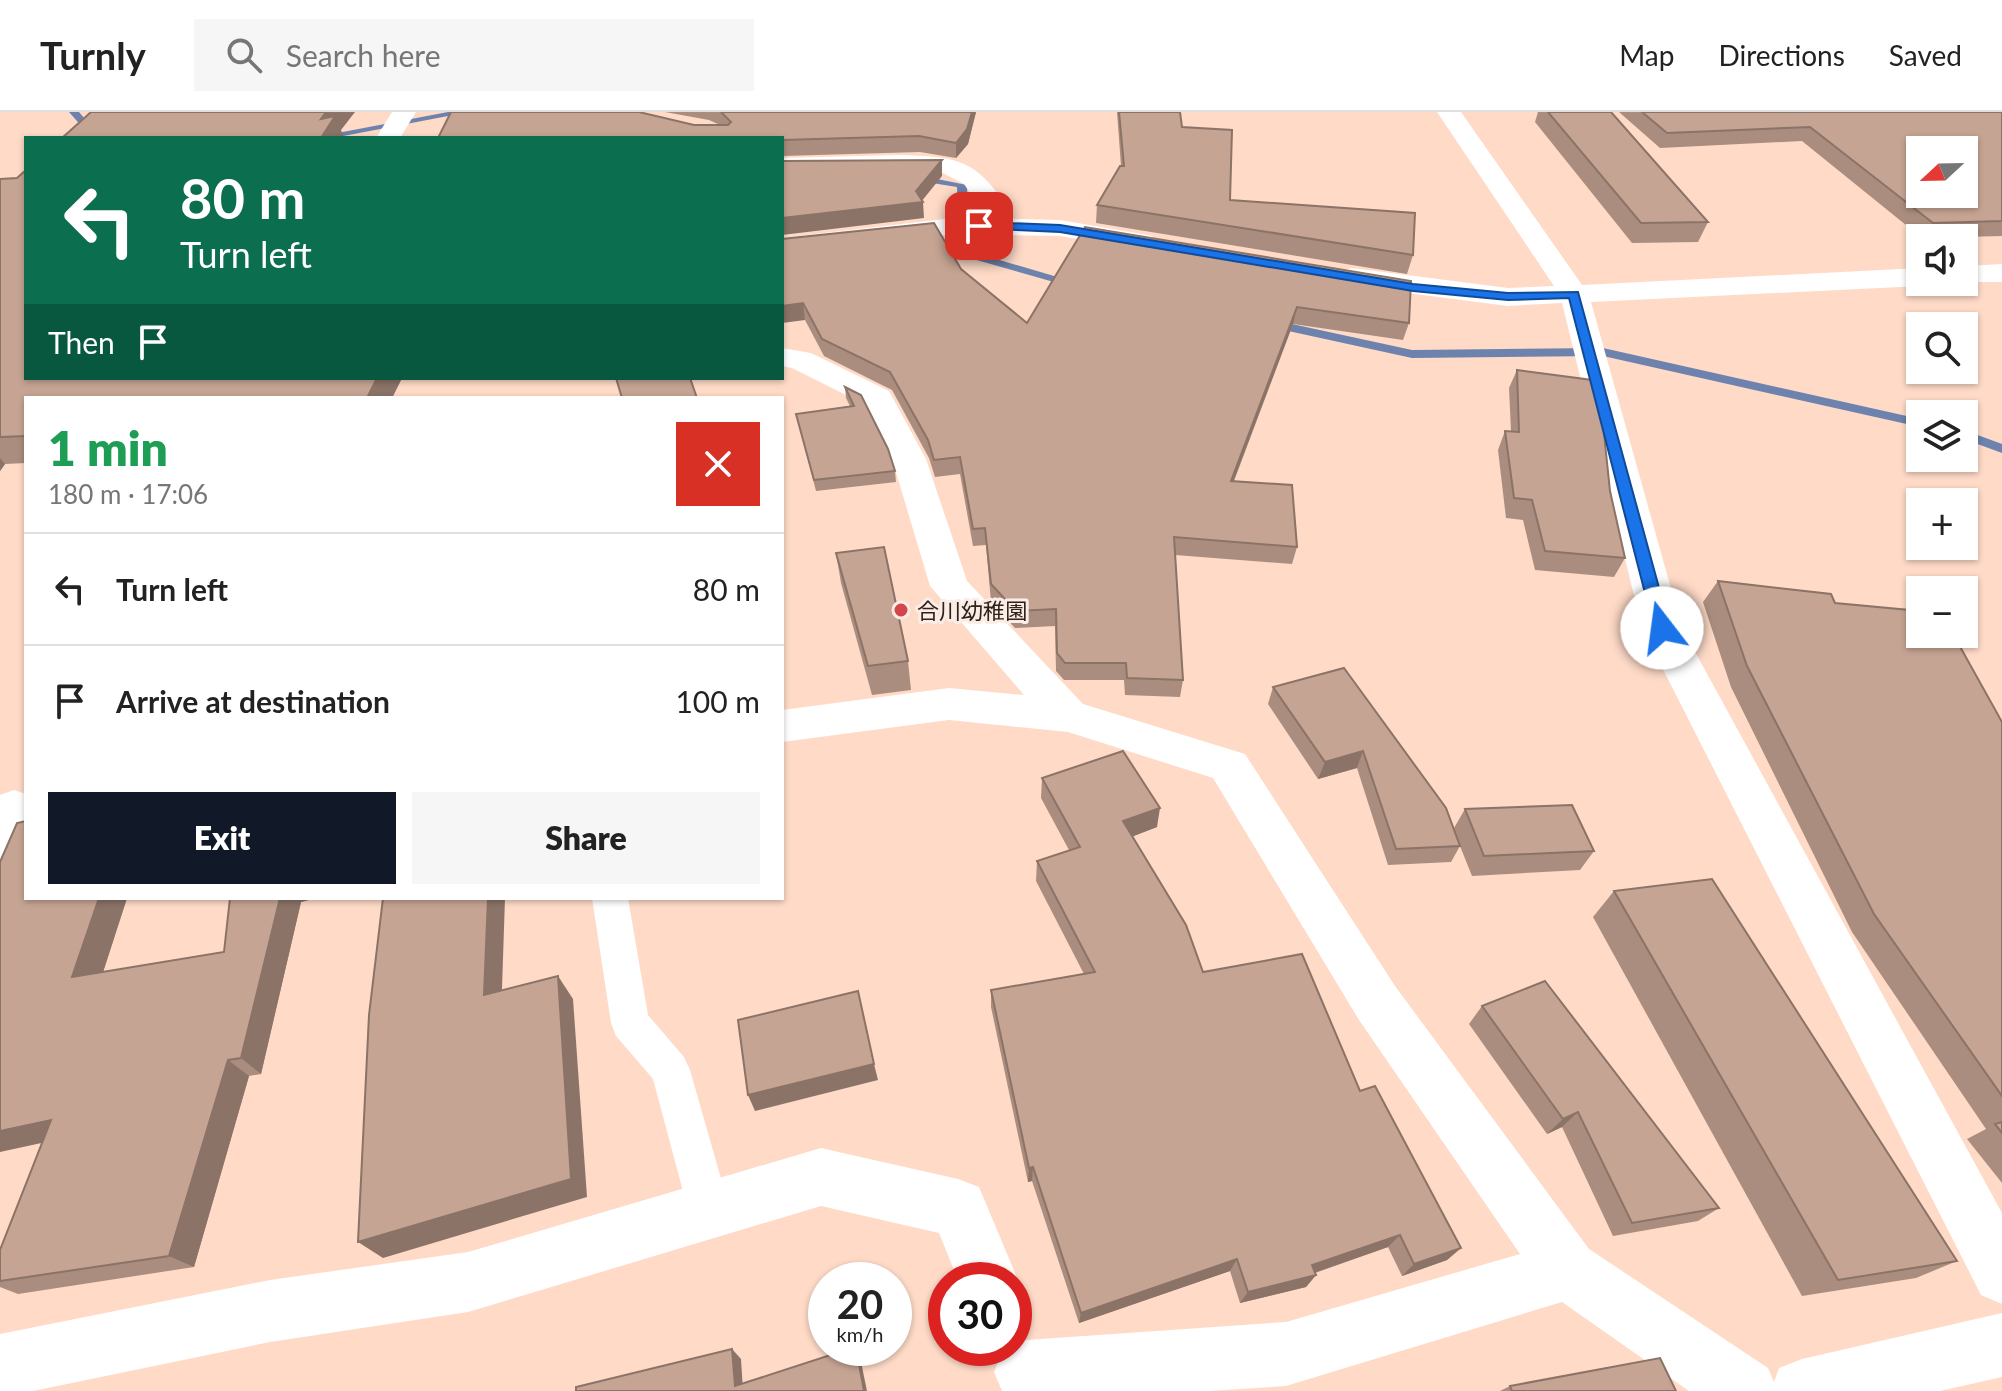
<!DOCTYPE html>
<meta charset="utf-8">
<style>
:root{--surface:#fff;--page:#f6f6f6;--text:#222;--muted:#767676;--line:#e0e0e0;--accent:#111827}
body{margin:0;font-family:Lato,"Noto Sans JP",sans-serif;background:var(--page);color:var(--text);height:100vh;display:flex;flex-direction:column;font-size:30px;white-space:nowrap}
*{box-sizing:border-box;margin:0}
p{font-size:26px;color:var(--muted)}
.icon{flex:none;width:44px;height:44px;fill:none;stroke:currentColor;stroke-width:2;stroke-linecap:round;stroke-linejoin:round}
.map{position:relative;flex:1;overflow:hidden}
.drawer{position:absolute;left:24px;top:284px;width:760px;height:504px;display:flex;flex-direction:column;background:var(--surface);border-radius:0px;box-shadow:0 2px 6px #0004}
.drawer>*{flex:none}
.banner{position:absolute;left:24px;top:24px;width:760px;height:244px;border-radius:0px;box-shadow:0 2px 6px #0004;background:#0b6e4f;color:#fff;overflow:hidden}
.needle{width:52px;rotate:248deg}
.tools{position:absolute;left:1906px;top:24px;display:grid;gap:16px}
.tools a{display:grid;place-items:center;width:72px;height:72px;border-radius:0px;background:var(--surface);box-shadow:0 2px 6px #0004;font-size:40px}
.speed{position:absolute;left:808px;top:1150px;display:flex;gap:16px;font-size:40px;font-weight:700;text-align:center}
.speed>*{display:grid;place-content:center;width:104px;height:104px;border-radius:50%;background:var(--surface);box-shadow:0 2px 6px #0004;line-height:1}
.speed small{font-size:20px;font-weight:400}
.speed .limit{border:12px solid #d22;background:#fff;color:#111}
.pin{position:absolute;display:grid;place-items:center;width:68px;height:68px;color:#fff;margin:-34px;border-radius:16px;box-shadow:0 4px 12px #0006}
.me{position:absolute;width:88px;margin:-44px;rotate:345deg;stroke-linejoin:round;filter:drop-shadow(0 0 6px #0008)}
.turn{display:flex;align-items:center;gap:28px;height:168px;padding:0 24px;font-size:36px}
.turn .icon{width:104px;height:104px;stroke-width:2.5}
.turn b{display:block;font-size:56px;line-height:68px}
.then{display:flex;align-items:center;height:76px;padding:0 24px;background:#0003;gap:16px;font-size:30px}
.round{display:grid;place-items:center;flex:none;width:84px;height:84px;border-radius:0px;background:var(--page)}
.overview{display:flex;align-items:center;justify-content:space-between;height:136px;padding:0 24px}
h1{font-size:48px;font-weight:800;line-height:60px;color:#1e9e55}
.action{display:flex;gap:16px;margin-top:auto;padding:16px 24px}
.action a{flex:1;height:92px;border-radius:0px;background:var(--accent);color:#fff;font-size:32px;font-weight:800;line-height:92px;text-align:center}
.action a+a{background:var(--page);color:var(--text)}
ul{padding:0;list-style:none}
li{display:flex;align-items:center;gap:24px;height:112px;padding:0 24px;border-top:2px solid var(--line)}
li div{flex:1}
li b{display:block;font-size:30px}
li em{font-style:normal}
header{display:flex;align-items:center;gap:48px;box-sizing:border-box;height:112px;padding:0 40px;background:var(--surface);border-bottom:2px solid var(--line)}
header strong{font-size:38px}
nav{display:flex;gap:44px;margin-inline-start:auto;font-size:28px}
.search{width:560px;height:72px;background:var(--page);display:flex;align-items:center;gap:20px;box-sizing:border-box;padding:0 28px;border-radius:0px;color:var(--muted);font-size:30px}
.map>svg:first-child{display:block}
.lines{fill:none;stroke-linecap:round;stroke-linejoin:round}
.stream{fill:#6d83ad;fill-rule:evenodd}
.lane{fill:#fff;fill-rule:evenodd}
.street{fill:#fff;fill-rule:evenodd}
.wall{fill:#aa8d7e}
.shaded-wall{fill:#8b7367}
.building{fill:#c6a493;stroke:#8b7367;stroke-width:2;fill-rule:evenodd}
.route{fill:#1a73e8;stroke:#114b97;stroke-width:2}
.poi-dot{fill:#d5454c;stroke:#fbece5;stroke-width:3}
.labels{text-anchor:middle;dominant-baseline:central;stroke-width:6;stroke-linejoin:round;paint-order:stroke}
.poi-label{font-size:22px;fill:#2f221b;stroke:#fbece5;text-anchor:start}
</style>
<header>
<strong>Turnly</strong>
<div class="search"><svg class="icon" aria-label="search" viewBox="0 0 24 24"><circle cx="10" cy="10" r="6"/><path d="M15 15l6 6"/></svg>Search here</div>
<nav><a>Map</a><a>Directions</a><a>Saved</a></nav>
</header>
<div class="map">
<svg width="2002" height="1279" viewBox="0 0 2002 1279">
<rect width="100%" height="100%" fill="#fedac7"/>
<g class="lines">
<g class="stream">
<polygon points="69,0 79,0 90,13 155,26 133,26 84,17"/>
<polygon points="448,0 469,0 333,26 311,26"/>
<polygon points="917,63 967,73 969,139 1081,172 1075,176 959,143 957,75 913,68 913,64"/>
<polygon points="1269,207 1412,238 1603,236 1920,307 1920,315 1603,244 1412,246 1265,214 1265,208"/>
<polygon points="1964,318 2002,332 2002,341 1964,327"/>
</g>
<polygon class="lane" points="592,786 628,786 648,903 684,945 690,958 730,1098 724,1113 709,1119 694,1113 688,1098 653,967 616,924 611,911"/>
<g class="street">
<polygon points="392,0 416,0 400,26 376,26"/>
<polygon points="1437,0 1461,0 1582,173 1920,156 1920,170 1931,170 1920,174 1591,190 1682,516 2002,1101 2002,1192 1981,1183 1642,516 1562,191 1508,194 1352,174 1342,171 1338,165 1342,159 1352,156 1508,176 1554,174"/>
<path d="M 897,43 C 963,44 980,49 1014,107 L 1060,108 L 1142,122 L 1152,124 L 1156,130 L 1152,136 L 1142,138 L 1060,124 L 953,122 L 782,142 L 782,126 L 953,106 L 987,106 L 964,72 L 941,60 L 782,62 L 782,46 Z"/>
<polygon points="2002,152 2002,170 1957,170 1964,170 1964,154"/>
<polygon points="782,236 811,241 889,279 926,347 967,469 1083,592 1245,642 1395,874 1589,1137 1768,1256 1774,1270 1779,1256 1802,1247 2002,1201 2002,1265 1940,1279 1689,1279 1562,1190 1286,1274 1210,1279 1002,1279 994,1260 1003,1237 1014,1236 1014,1233 1026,1228 1286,1210 1520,1142 1359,908 1213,666 1068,620 949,608 782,630 782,598 949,576 1024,583 930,474 892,347 864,292 792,256 782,254"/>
<polygon points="14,678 26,682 26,725 17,746 0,751 0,683"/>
<polygon points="821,1036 958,1067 979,1075 1018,1168 1014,1179 1014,1168 958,1168 939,1121 821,1094 468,1200 270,1230 33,1279 0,1279 0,1222 270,1168 468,1140"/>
</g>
</g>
<g class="wall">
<polygon points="665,0 976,0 968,32 956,46 920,40 782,44 782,26 694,13 720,13 709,8"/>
<polygon points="1117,0 1180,0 1182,15 1230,88 1413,143 1407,162 1096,111 1097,93 1121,54"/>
<polygon points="1538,0 1611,0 1708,110 1698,130 1632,131 1535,10"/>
<polygon points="1619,0 2002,0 2002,124 1922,126 1802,29 1660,36"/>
<polygon points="0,67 26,266 402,266 392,286 26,286 26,351 5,352 0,359"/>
<polygon points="1085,115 1409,211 1403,228 1293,212 1234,369 1297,435 1292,452 1175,443 1183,568 1180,585 1125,583 1124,568 1064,568 1056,559 1055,514 1015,516 991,490 986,433 973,434 960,362 935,365 929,346 892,278 824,244 805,208 782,127 961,157 1027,211"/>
<polygon points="1517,258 1610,379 1625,446 1614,465 1535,458 1523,408 1506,406 1498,338 1505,319 1511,319 1509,276"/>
<polygon points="845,275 895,359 896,370 816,379 796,302 850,294 846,286"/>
<polygon points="836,441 908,549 911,578 872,583 841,471"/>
<polygon points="1718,469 1835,491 2002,610 2002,1071 1967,1027 1986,1017 1852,820 1731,575 1703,490"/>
<polygon points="1344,556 1454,716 1465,697 1594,739 1580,758 1472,764 1460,734 1451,750 1388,753 1357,656 1318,667 1268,592 1273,575"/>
<polygon points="1042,666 1157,715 1133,724 1203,860 1360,979 1461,1136 1447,1148 1402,1164 1388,1135 1315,1161 1316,1163 1306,1175 1240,1191 1230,1159 1079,1211 1032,1069 1028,1070 991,895 991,878 1084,862 1036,769 1037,749 1069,738 1041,686"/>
<polygon points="1614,779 1957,1149 1916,1166 1802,1184 1593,805"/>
<polygon points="26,786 127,786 103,860 224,840 230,786 316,786 301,790 261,962 249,964 194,1155 18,1182 0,1175 0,1138 42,1031"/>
<polygon points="1482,894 1719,1096 1698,1109 1613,1124 1562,1015 1547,1022 1469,912"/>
<polygon points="1510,1274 1676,1279 1500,1279"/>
</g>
<g class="shaded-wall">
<polygon points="326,0 355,0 341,18 344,26 321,26 321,7"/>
<polygon points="972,0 976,0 968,32 956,46 956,31"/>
<polygon points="942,48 942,64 921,90 923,90 924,106 782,123 782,106 916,79"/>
<polygon points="803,191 805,208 782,211 782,194"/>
<polygon points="1297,195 1293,212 1227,386 1231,369"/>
<polygon points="377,266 402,266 392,286 367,286"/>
<polygon points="0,346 5,352 0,359"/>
<polygon points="1363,639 1357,656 1318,667 1325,650"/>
<polygon points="1160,696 1157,715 1121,729 1123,709"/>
<polygon points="99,786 127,786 96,882 72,865"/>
<polygon points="280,786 316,786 301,790 261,962 241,946"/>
<polygon points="488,786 505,786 501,906 484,883"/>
<polygon points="558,864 573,887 587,1085 383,1146 358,1130"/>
<polygon points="228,948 249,964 194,1155 169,1144"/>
<polygon points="874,952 878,968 755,999 748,983"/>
<polygon points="1578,1000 1562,1015 1547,1022 1563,1007"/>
<polygon points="51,1008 78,1023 0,1040 0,1019"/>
<polygon points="1033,1055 1032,1069 1028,1070 1029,1056"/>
<polygon points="1400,1123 1388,1135 1302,1165 1312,1153"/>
<polygon points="1461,1136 1447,1148 1402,1164 1414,1152"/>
<polygon points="1237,1147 1230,1159 1079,1211 1081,1201"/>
<polygon points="1316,1163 1306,1175 1240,1191 1248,1180"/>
<polygon points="856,1236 860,1245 867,1279 864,1279"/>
<polygon points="732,1237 741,1247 743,1279 735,1274"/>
</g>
<g class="building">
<polygon points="91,0 326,0 321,7 335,4 321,26 62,26"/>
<polygon points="451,0 639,0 694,13 728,13 731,10 721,0 972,0 967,17 956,31 919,24 782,28 782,26 438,26"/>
<polygon points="1119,0 1180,0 1182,15 1232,18 1230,88 1415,101 1413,143 1097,93 1120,54 1124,54"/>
<polygon points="1548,0 1611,0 1708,110 1641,111"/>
<path d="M 1642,0 L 2002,0 L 2002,109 L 1933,111 L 1810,15 L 1667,21 ZM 1920,38 L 1964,38 L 1964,82 L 1920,82 Z"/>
<polygon points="942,48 916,79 923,90 782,106 782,49"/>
<polygon points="26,58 26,266 377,266 367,286 26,286 26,324 0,325 0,67 17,66"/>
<polygon points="934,111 961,157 1027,211 1085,115 1411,169 1409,211 1297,195 1231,369 1292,373 1297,435 1174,425 1183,568 1127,566 1126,551 1065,551 1057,541 1056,497 1016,499 991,472 985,416 973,417 960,345 934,348 928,328 890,260 822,227 803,191 782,194 782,127"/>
<polygon points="1517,258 1592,268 1603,312 1610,379 1625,446 1545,439 1532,388 1514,386 1505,319 1519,320"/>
<polygon points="616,266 690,266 697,286 622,286"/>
<polygon points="845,275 861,283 888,337 895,359 814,368 796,302 854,294"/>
<polygon points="884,435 908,549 868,554 836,441"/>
<polygon points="1718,469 1831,482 1835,491 1920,499 1920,522 1953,522 2002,610 2002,984 1874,802 1747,554"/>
<polygon points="1344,556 1446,696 1460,734 1396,737 1363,639 1325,650 1273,575"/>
<polygon points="1123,639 1160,696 1123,709 1186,813 1203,860 1302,842 1360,979 1375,974 1461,1136 1414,1152 1400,1123 1312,1153 1316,1163 1248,1180 1237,1147 1081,1201 1033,1055 1029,1056 991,878 1095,860 1037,749 1080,735 1042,666"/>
<polygon points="1572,693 1594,739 1484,744 1465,697"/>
<polygon points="26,709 26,786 99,786 72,865 224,840 230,786 280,786 241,946 228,948 169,1144 0,1169 0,1138 51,1008 0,1019 0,750 17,711"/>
<polygon points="1712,767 1957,1149 1838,1168 1614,779"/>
<polygon points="383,786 488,786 484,883 558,864 571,1067 358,1130 369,903"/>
<polygon points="1545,869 1719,1096 1632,1111 1578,1000 1563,1007 1482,894"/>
<polygon points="858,879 874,952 748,983 738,908"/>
<polygon points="2002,1010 2002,1021 1995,1012"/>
<polygon points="852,1236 856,1236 864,1279 576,1279 576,1275 732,1237 735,1274"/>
<polygon points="1660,1246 1676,1279 1512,1279 1510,1274"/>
</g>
<polygon class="route" points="979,110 1060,113 1413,172 1508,181 1578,180 1670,516 1668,520 1662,522 1654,516 1569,186 1508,188 1413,179 1060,120 975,116 975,111"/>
<circle class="poi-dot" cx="901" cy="498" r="8"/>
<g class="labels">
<g class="poi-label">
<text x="917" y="498">合川幼稚園</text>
</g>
</g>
</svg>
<div class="tools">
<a><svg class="needle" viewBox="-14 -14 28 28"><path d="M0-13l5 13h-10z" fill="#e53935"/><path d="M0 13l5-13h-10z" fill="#767676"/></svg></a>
<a><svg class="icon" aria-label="sound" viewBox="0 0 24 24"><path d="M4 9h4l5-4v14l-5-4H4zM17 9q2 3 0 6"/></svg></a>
<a><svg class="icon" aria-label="search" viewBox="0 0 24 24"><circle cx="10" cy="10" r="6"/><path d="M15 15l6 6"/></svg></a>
<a><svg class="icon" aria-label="layers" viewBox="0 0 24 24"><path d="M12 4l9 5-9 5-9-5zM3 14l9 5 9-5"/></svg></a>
<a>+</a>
<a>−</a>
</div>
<div class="speed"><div>20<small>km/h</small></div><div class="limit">30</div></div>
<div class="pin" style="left:979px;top:114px;background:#d93025"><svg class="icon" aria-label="arrive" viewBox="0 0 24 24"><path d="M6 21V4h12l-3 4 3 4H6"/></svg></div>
<svg class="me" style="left:1662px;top:516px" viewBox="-20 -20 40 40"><circle r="19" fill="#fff"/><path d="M0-13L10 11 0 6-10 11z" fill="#1a73e8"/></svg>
<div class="banner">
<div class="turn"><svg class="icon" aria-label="left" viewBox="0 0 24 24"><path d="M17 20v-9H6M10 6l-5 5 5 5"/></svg><div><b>80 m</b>Turn left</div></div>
<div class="then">Then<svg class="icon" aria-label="arrive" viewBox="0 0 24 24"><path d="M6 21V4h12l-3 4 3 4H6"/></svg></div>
</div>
<section class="drawer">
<div class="overview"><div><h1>1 min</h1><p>180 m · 17:06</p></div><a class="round" style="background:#d93025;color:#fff"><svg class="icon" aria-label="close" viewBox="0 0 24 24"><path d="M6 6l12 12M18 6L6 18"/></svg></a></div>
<ul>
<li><svg class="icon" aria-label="left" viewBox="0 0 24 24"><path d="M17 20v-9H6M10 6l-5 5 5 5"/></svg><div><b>Turn left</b></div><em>80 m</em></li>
<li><svg class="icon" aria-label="arrive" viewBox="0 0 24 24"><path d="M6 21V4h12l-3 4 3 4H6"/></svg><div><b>Arrive at destination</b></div><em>100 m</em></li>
</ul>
<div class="action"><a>Exit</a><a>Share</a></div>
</section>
</div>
